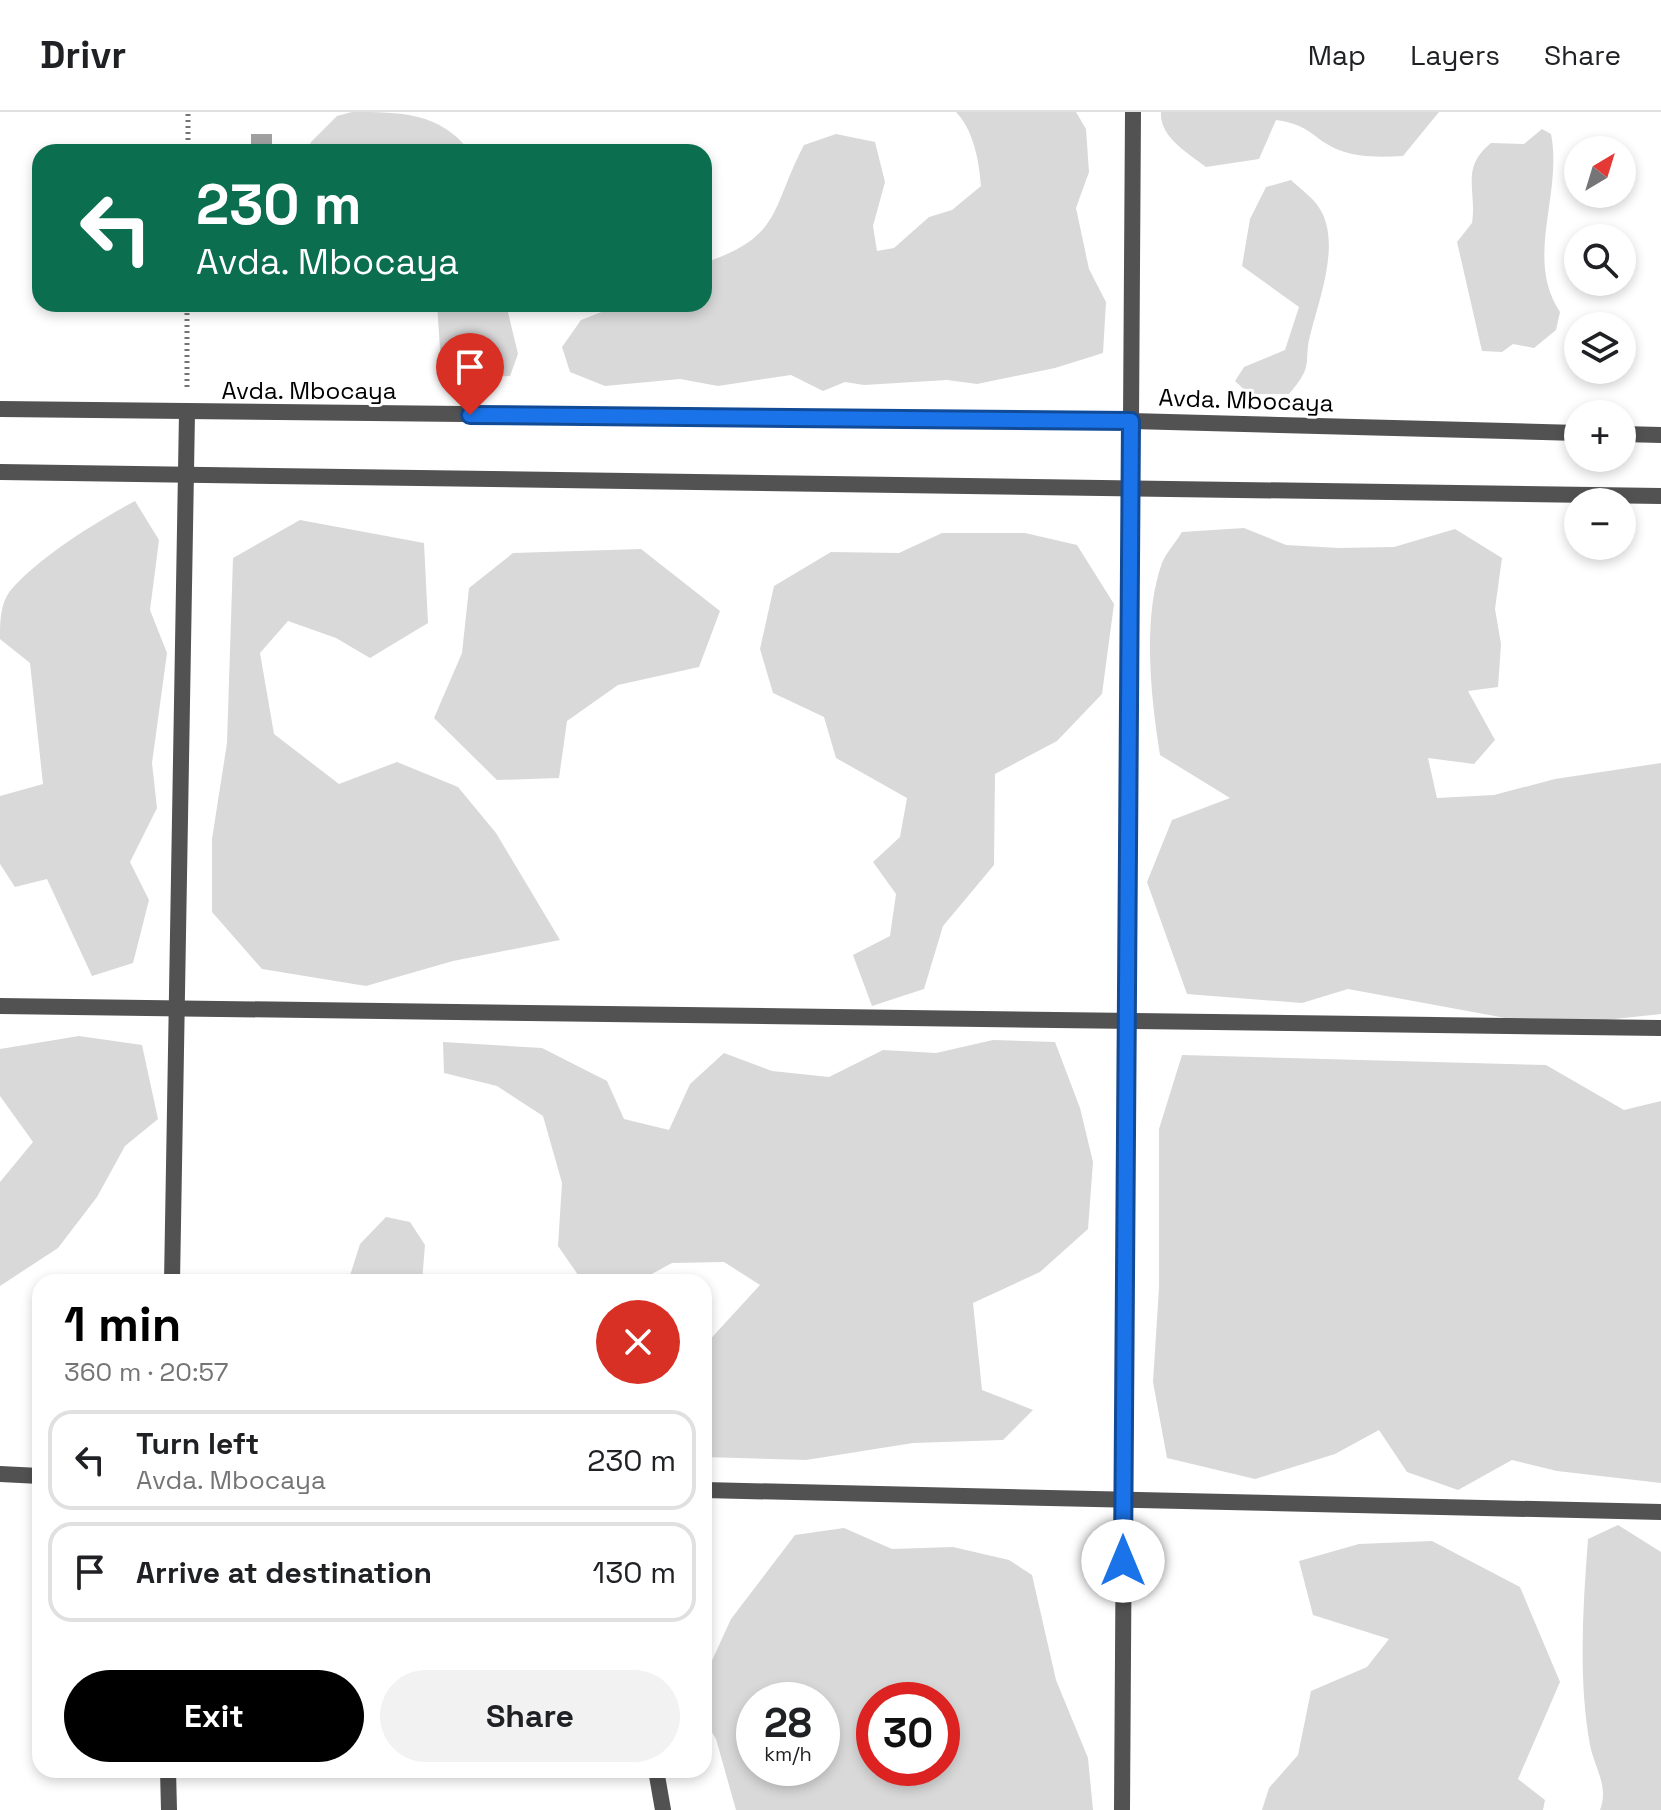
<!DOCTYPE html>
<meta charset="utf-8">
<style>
:root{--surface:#fff;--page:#f2f2f2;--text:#202124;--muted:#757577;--line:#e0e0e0;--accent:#000}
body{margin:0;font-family:"Space Grotesk",sans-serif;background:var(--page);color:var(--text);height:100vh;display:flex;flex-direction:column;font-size:30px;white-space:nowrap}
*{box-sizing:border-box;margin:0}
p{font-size:26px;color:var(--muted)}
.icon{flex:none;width:44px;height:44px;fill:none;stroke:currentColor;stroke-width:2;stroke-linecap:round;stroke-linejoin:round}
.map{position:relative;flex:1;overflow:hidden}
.drawer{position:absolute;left:32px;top:1162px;width:680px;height:504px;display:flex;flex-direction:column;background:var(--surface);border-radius:24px;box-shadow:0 4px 12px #0003}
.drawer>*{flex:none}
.banner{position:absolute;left:32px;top:32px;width:680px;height:168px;border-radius:24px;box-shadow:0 4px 12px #0003;background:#0b6e4f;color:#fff;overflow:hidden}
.needle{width:52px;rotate:38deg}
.tools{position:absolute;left:1564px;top:24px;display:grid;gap:16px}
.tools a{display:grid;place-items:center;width:72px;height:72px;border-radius:50%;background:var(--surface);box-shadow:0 4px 12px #0003;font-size:40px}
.speed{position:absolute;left:736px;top:1570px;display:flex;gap:16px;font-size:40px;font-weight:700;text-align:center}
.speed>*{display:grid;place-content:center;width:104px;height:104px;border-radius:50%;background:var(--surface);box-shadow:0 4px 12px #0003;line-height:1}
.speed small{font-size:20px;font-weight:400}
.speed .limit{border:12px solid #d22;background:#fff;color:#111}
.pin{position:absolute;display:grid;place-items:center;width:68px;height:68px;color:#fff;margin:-82px -34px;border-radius:50% 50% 50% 0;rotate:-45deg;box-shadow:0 0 8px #0007}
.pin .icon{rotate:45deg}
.me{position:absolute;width:88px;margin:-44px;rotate:0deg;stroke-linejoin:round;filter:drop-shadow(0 0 6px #0008)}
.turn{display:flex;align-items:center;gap:28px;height:168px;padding:0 32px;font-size:36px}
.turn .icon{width:104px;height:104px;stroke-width:2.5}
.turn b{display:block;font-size:56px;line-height:68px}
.round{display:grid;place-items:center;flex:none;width:84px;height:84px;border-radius:42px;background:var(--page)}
.overview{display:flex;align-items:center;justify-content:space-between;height:136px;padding:0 32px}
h1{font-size:48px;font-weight:700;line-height:60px;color:var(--accent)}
.primary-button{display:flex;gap:16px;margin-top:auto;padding:16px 32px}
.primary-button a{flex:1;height:92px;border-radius:48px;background:var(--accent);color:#fff;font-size:32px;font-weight:700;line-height:92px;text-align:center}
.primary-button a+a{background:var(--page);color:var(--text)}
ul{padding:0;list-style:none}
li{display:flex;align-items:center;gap:24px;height:100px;margin:0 16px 12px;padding:0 16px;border:4px solid var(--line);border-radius:24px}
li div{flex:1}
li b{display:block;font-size:30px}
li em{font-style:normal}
header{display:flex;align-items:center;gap:48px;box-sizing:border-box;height:112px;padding:0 40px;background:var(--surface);border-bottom:2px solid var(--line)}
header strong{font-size:38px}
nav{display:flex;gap:44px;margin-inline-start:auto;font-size:28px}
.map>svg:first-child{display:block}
.green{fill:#d9d9d9;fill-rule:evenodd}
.water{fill:#a0a0a0}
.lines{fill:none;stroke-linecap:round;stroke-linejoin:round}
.path{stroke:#747474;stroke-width:5;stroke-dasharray:2 4;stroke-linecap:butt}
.street{stroke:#525252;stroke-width:16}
.route-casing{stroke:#114b97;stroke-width:20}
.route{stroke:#1a73e8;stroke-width:14}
.labels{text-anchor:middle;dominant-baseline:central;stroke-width:6;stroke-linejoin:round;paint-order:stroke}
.street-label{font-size:24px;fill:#000;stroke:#fff}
</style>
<header>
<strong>Drivr</strong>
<nav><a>Map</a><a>Layers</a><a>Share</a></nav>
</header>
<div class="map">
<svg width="1661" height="1698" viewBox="0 0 1661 1698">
<rect width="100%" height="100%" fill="#fff"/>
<g class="green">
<path d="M 352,0 C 399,0 441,0 470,40 L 318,40 L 310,31 L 337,4 Z"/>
<path d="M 956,0 L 1076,0 L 1086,17 L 1089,60 L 1076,96 L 1089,157 L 1106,190 L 1103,241 L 1055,256 L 977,272 L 947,268 L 864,273 L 845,270 L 823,279 L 791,263 L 718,274 L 680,267 L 605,274 L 570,260 L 562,235 L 581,208 L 622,192 L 704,192 L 704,151 C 783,124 770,98 804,33 L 836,22 L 875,30 L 885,70 L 873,114 L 877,139 L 894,136 L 929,105 L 952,98 L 981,74 C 979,49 974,19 956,0 Z"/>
<path d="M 1161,0 L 1439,0 L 1403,44 C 1382,45 1359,46 1339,38 C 1312,27 1312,13 1276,8 L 1259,47 L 1206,55 C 1189,42 1159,25 1161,0 Z"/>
<path d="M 1542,17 L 1551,22 C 1563,82 1524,146 1560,200 L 1556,218 L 1534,236 L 1513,232 L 1502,240 L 1482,239 L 1457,130 L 1472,111 C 1477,78 1460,56 1491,31 L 1524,32 Z"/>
<path d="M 1291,68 C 1299,76 1311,84 1318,94 C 1342,128 1320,184 1311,220 C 1302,251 1316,251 1289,282 L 1249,282 L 1235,269 L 1244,255 L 1285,238 L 1299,195 L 1242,154 L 1250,107 L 1266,75 Z"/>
<polygon points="437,192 506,192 518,242 510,264 458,266 441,252"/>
<path d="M 135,389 L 159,428 L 150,498 L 167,541 L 152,651 L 157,696 L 130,750 L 149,788 L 133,851 L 92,864 L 47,767 L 15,775 L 0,752 L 0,684 L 43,672 L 30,551 L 0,527 C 0,511 0,492 10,479 C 39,445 96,410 135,389 Z"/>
<polygon points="300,408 424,431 428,511 370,546 336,526 288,509 260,541 274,622 339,672 397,650 458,675 496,721 560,828 453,849 366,874 262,857 212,800 212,727 227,631 233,446"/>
<path d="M 1244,416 L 1286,433 L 1339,436 L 1394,435 L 1455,417 L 1502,446 L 1495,497 L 1501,532 L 1498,575 L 1468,579 L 1495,628 L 1474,652 L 1428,646 L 1437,686 L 1494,683 L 1555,667 L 1661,651 L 1661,902 L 1549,914 L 1348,877 L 1302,891 L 1187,882 L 1147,770 L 1172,708 L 1230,686 L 1160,643 C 1151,587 1142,506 1162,451 C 1166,441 1176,430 1182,420 Z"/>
<polygon points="942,421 1025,421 1077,433 1114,492 1102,582 1057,629 995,662 994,753 943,814 924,877 872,894 853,843 890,824 896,782 873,750 900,725 907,686 836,646 824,605 773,581 760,537 774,474 831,440 899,441"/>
<polygon points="641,437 720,499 699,555 618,573 567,609 559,666 497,668 434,606 462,541 469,476 513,441"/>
<polygon points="79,924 142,933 158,1007 125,1034 97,1085 58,1136 0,1174 0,1070 33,1030 0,984 0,937"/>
<polygon points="993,928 1055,930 1080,996 1093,1050 1088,1117 1040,1160 973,1191 982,1278 1033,1298 1003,1328 913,1331 806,1348 704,1345 704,1234 760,1173 724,1150 672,1151 639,1169 583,1170 558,1134 562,1071 543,1004 497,974 444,961 443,930 542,936 607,969 624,1007 669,1018 690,972 724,941 772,959 829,965 883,938 936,941"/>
<polygon points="1182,943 1546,953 1624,998 1661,989 1661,1371 1557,1359 1512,1348 1458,1378 1407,1360 1379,1318 1335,1342 1255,1367 1167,1346 1153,1270 1159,1176 1159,1017"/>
<polygon points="386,1105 410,1110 425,1133 422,1170 348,1170 360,1132"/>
<path d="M 1618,1413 L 1661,1440 L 1661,1698 L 1600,1698 C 1609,1674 1595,1657 1590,1633 C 1578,1566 1583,1495 1588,1427 Z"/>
<path d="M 844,1416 L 892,1437 L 953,1435 L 1009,1448 L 1032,1463 L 1056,1568 L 1088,1646 L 1093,1698 L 736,1698 L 716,1627 L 704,1607 L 704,1566 L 731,1507 L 795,1423 ZM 754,1588 L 822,1588 L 822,1656 L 754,1656 ZM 874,1588 L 942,1588 L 942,1656 L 874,1656 Z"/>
<polygon points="1432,1429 1520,1475 1560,1570 1518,1667 1545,1688 1543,1698 1262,1698 1269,1676 1298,1643 1311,1579 1367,1555 1389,1527 1313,1503 1299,1449 1359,1432"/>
</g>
<rect class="water" x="251" y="22" width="21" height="18"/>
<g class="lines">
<g class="path">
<polyline points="188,40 188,0"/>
<polyline points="187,275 187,192"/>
</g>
<g class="street">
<polyline points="0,297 1131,309 1578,321"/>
<polyline points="1622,322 1661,323"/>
<polyline points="0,360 1661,384"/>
<polyline points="0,894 1661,916"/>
<polyline points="172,1170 187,301"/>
<polyline points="0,1362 40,1364"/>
<polyline points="704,1378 1661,1400"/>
<polyline points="168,1658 169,1698"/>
<polyline points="656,1658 663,1698"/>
<polyline points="1122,1698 1133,0"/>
</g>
</g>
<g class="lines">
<g class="route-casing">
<polyline id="route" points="470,303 1131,309 1123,1449"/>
</g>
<use href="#route" class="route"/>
</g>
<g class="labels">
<g class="street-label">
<text x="309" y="278">Avda. Mbocaya</text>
<text transform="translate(1246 288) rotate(2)">Avda. Mbocaya</text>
</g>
</g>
</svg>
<div class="tools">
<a><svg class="needle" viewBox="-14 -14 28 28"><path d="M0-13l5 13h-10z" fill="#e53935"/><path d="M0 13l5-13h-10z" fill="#757577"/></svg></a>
<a><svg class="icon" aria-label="search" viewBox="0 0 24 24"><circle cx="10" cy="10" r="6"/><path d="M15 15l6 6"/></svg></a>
<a><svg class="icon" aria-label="layers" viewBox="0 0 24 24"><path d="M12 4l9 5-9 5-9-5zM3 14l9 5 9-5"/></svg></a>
<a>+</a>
<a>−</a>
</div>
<div class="speed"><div>28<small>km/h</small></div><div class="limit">30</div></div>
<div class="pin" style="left:470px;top:303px;background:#d93025"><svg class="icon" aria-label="arrive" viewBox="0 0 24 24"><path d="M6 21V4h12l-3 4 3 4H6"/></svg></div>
<svg class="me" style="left:1123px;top:1449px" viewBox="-20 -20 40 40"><circle r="19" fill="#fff"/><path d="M0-13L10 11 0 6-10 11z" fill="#1a73e8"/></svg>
<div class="banner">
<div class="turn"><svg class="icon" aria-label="left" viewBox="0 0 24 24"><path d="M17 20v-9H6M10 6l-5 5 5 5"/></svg><div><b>230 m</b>Avda. Mbocaya</div></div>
</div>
<section class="drawer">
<div class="overview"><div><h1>1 min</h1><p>360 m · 20:57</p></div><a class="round" style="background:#d93025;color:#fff"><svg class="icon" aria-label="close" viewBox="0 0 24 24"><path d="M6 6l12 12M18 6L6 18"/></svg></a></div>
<ul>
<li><svg class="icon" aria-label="left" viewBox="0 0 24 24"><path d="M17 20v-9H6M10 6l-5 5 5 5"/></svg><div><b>Turn left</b><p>Avda. Mbocaya</p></div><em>230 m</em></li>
<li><svg class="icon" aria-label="arrive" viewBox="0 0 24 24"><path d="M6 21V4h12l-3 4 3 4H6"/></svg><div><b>Arrive at destination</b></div><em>130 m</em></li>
</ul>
<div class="primary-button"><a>Exit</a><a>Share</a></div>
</section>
</div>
